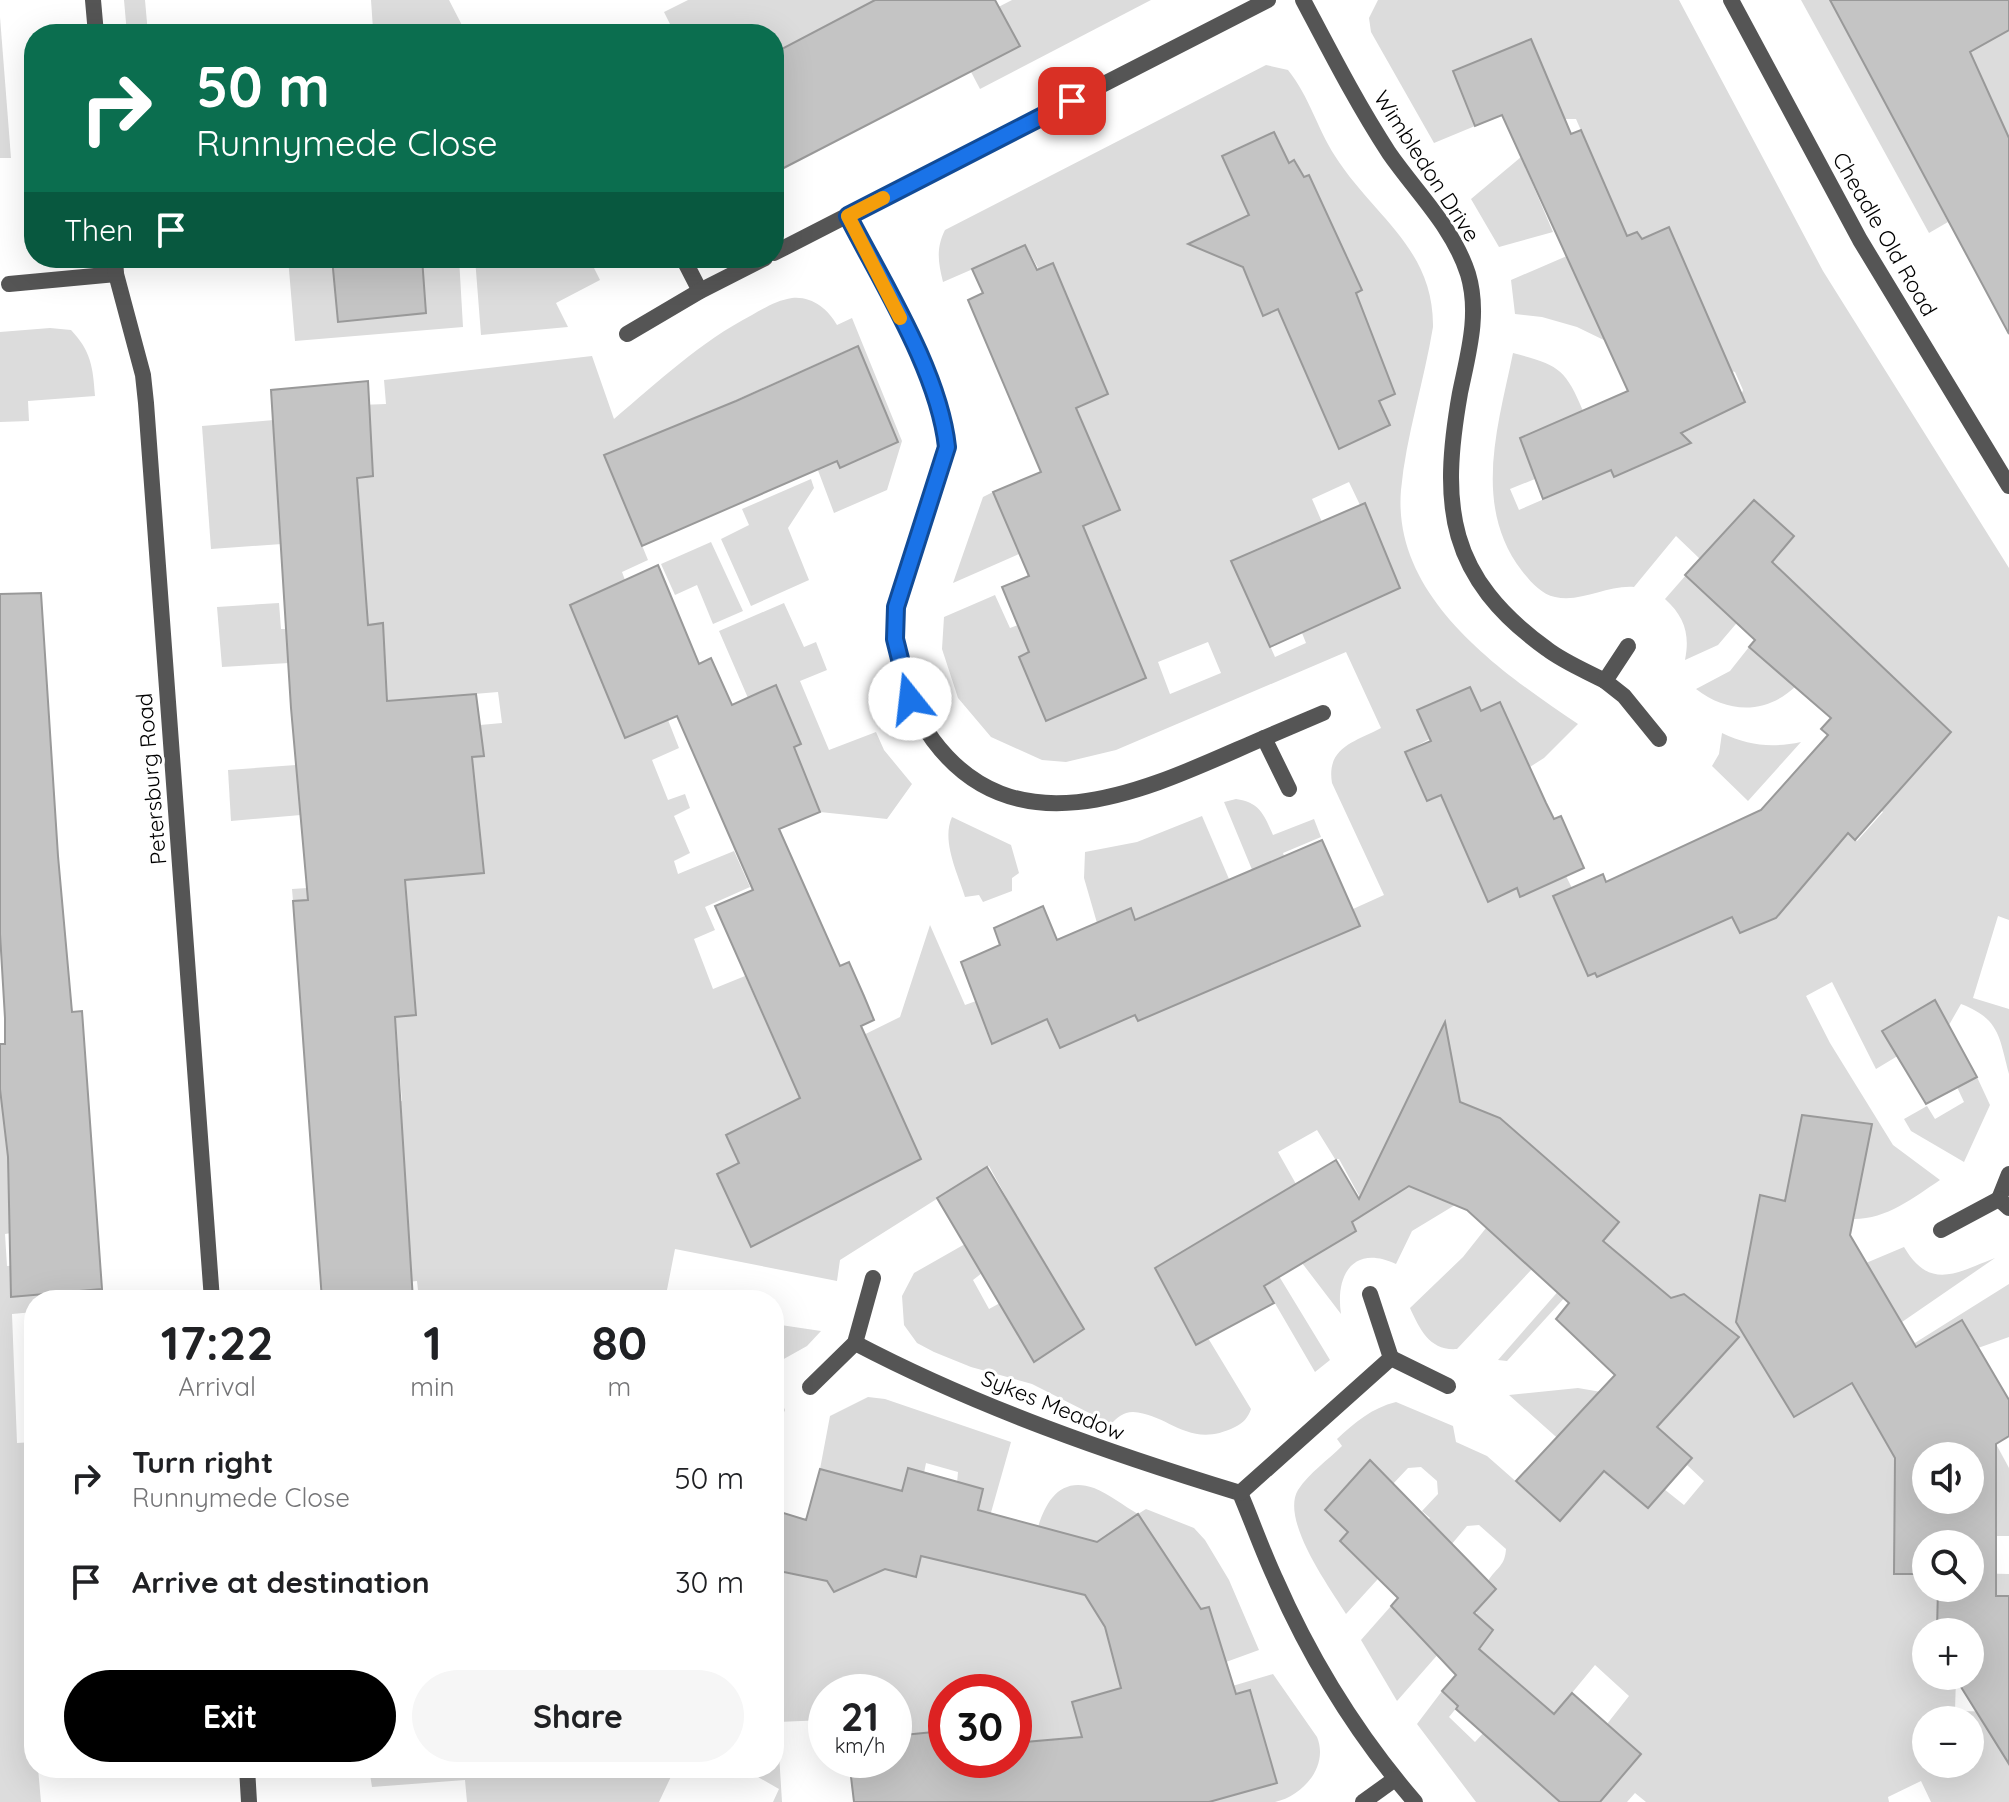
<!DOCTYPE html>
<meta charset="utf-8">
<style>
:root{--surface:#fff;--page:#f6f6f6;--text:#202124;--muted:#757577;--accent:#000}
body{margin:0;font-family:Quicksand,sans-serif;background:var(--page);color:var(--text);height:100vh;display:flex;flex-direction:column;font-size:30px;white-space:nowrap}
*{box-sizing:border-box;margin:0}
p{font-size:26px;color:var(--muted)}
.icon{flex:none;width:44px;height:44px;fill:none;stroke:currentColor;stroke-width:2;stroke-linecap:round;stroke-linejoin:round}
.map{position:relative;flex:1;overflow:hidden}
.sheet{position:absolute;left:24px;top:1290px;width:760px;height:488px;display:flex;flex-direction:column;background:var(--surface);border-radius:32px;box-shadow:0 8px 32px #0002}
.sheet>*{flex:none}
.top-card{position:absolute;left:24px;top:24px;width:760px;height:244px;border-radius:32px;box-shadow:0 8px 32px #0002;background:#0b6e4f;color:#fff;overflow:hidden}
.tools{position:absolute;left:1912px;top:1442px;display:grid;gap:16px}
.tools a{display:grid;place-items:center;width:72px;height:72px;border-radius:50%;background:var(--surface);box-shadow:0 8px 32px #0002;font-size:40px}
.speed{position:absolute;left:808px;top:1674px;display:flex;gap:16px;font-size:40px;font-weight:700;text-align:center}
.speed>*{display:grid;place-content:center;width:104px;height:104px;border-radius:50%;background:var(--surface);box-shadow:0 8px 32px #0002;line-height:1}
.speed small{font-size:20px;font-weight:400}
.speed .limit{border:12px solid #d22;background:#fff;color:#111}
.pin{position:absolute;display:grid;place-items:center;width:68px;height:68px;color:#fff;margin:-34px;border-radius:16px;box-shadow:0 4px 12px #0006}
.me{position:absolute;width:88px;margin:-44px;rotate:344deg;stroke-linejoin:round;filter:drop-shadow(0 0 6px #0008)}
.turn{display:flex;align-items:center;gap:28px;height:168px;padding:0 40px;font-size:36px}
.turn .icon{width:104px;height:104px;stroke-width:2.5}
.turn b{display:block;font-size:56px;line-height:68px}
.then{display:flex;align-items:center;height:76px;padding:0 40px;background:#0003;gap:16px;font-size:30px}
.eta{display:flex;justify-content:space-evenly;align-items:center;height:136px;text-align:center}
.eta b{font-size:48px;font-weight:800;line-height:56px}
.button{display:flex;gap:16px;margin-top:auto;padding:16px 40px}
.button a{flex:1;height:92px;border-radius:48px;background:var(--accent);color:#fff;font-size:32px;font-weight:800;line-height:92px;text-align:center}
.button a+a{background:var(--page);color:var(--text)}
ul{padding:0;list-style:none}
li{display:flex;align-items:center;gap:24px;height:104px;padding:0 40px}
li div{flex:1}
li b{display:block;font-size:30px}
li em{font-style:normal}
.map>svg:first-child{display:block}
.green{fill:#dcdcdc;fill-rule:evenodd}
.building{fill:#c4c4c4;stroke:#999;stroke-width:2;fill-rule:evenodd}
.lines{fill:none;stroke-linecap:round;stroke-linejoin:round}
.lane{stroke:#555;stroke-width:16}
.street{stroke:#555;stroke-width:16}
.route-casing{stroke:#114b97;stroke-width:20}
.route{stroke:#1a73e8;stroke-width:14}
.slow{stroke:#f59e0b;stroke-width:14}
.labels{text-anchor:middle;dominant-baseline:central;stroke-width:6;stroke-linejoin:round;paint-order:stroke}
.street-label{font-size:22px;fill:#000;stroke:#fff}
</style>
<div class="map">
<svg width="2009" height="1802" viewBox="0 0 2009 1802">
<rect width="100%" height="100%" fill="#fff"/>
<g class="green">
<polygon points="124,0 145,0 148,34 127,34"/>
<polygon points="371,0 449,0 466,33 393,34 392,27 373,29"/>
<polygon points="688,0 875,0 774,53 774,34 675,34 664,12"/>
<polygon points="1012,0 1151,0 980,89 950,32"/>
<path d="M 1378,0 L 1679,0 L 1823,271 L 2009,568 L 2009,920 L 1998,916 L 1973,998 L 2009,1009 L 2009,1074 C 1999,1037 2000,1019 1961,1004 L 1949,1025 L 1876,1069 L 1832,982 L 1806,996 L 1830,1043 L 1893,1145 L 1940,1180 C 1913,1198 1887,1219 1854,1219 L 1871,1127 L 1802,1115 L 1785,1201 L 1760,1196 L 1748,1256 L 1838,1269 L 1866,1263 L 1904,1247 C 1930,1291 1956,1273 1995,1258 L 1902,1322 L 1866,1263 L 1846,1386 L 2009,1284 L 2009,1337 L 1978,1348 L 1926,1456 L 1895,1479 L 1894,1574 L 1926,1574 L 1926,1588 L 1970,1588 L 1970,1573 L 2009,1574 L 2009,1596 L 1938,1595 L 1939,1630 L 1958,1632 L 1926,1632 L 1926,1676 L 1956,1676 L 1955,1711 L 2009,1712 L 2009,1802 L 1931,1802 L 1921,1781 L 1888,1797 L 1889,1802 L 1646,1802 L 1635,1793 L 1627,1802 L 1600,1802 L 1640,1754 L 1607,1724 L 1629,1696 L 1595,1665 L 1515,1762 L 1559,1802 L 1476,1802 L 1417,1724 L 1442,1691 L 1458,1706 L 1449,1717 L 1475,1742 L 1485,1731 L 1542,1704 L 1479,1649 C 1475,1623 1473,1603 1488,1581 C 1497,1567 1505,1566 1506,1549 L 1479,1525 L 1467,1526 L 1451,1545 L 1426,1523 L 1430,1518 L 1422,1511 L 1438,1494 L 1437,1481 L 1421,1467 L 1408,1468 L 1391,1486 L 1367,1463 L 1325,1510 L 1348,1532 L 1340,1542 L 1362,1563 L 1387,1569 L 1346,1614 C 1330,1588 1280,1520 1298,1490 C 1309,1473 1328,1460 1342,1446 L 1337,1439 C 1355,1422 1372,1408 1396,1402 L 1453,1426 L 1456,1442 L 1487,1456 L 1560,1520 L 1582,1460 L 1509,1395 L 1578,1388 L 1607,1393 L 1671,1298 L 1641,1273 L 1629,1285 L 1567,1295 L 1507,1361 L 1498,1360 L 1618,1223 L 1532,1269 L 1457,1349 C 1430,1351 1420,1330 1410,1308 L 1463,1257 L 1486,1228 L 1523,1151 L 1502,1119 L 1448,1097 L 1455,1205 L 1412,1231 L 1396,1264 C 1354,1244 1335,1274 1341,1314 L 1302,1263 L 1356,1230 L 1352,1222 L 1368,1212 L 1339,1159 L 1335,1159 L 1317,1130 L 1278,1152 L 1296,1184 L 1243,1217 L 1330,1360 L 1315,1372 L 1230,1226 L 1155,1268 L 1196,1344 L 1208,1338 L 1251,1409 C 1248,1418 1243,1423 1235,1427 C 1189,1450 1169,1414 1133,1412 C 1123,1412 1117,1418 1111,1424 L 1032,1384 L 971,1367 L 934,1352 L 917,1343 L 904,1325 L 902,1296 L 914,1273 L 1016,1215 L 989,1166 L 840,1260 L 837,1281 L 675,1249 L 665,1300 L 419,1300 L 417,1281 L 388,1284 L 408,1225 L 406,1188 L 378,1191 L 394,1102 L 402,1101 L 397,1042 L 303,1049 L 302,1025 L 416,1015 L 411,955 L 293,901 L 292,889 L 307,888 L 306,876 L 380,870 L 296,751 L 293,731 L 367,725 L 385,655 L 383,624 L 351,626 L 343,479 L 373,476 L 370,416 L 360,405 L 386,404 L 384,380 L 592,356 L 614,419 C 659,381 700,342 752,315 C 764,308 778,300 792,298 C 812,296 828,309 837,325 L 852,318 L 902,441 L 887,490 L 834,513 L 816,465 L 836,456 L 841,468 L 898,442 L 857,346 L 736,400 L 772,488 L 605,455 L 648,560 L 622,572 L 625,580 L 570,605 L 625,738 L 668,720 L 679,748 L 652,760 L 668,800 L 685,794 L 690,808 L 674,816 L 690,853 L 674,861 L 678,874 L 734,851 L 750,887 L 705,907 L 715,930 L 694,939 L 713,989 L 745,976 L 772,1036 L 817,1015 L 833,1050 L 900,1017 L 930,925 L 965,1005 L 976,1001 L 992,1043 L 1047,1019 L 1060,1048 L 1123,984 L 1138,1021 L 1359,925 L 1353,909 L 1384,895 L 1332,783 C 1326,747 1355,742 1381,728 L 1346,652 L 1116,750 L 1066,762 L 1042,760 L 991,737 L 958,698 L 942,649 L 944,617 L 995,595 L 1010,628 L 1018,625 L 1034,650 L 1019,657 L 1046,721 L 1146,678 L 1119,615 L 1057,564 L 1094,450 L 1077,408 L 1107,394 L 1026,246 L 943,282 C 938,262 936,248 945,230 L 1266,65 L 1288,70 C 1309,96 1317,128 1335,156 C 1373,216 1434,248 1433,327 C 1424,382 1406,436 1401,490 C 1392,598 1501,672 1578,724 L 1544,758 L 1522,772 L 1473,868 L 1487,901 L 1517,888 L 1520,896 L 1566,876 L 1572,888 L 1553,897 L 1589,976 L 1659,943 L 1694,913 L 1701,931 L 1732,917 L 1740,933 L 1773,919 L 1836,823 L 1857,841 L 1883,812 L 1864,794 L 1895,795 L 1951,731 L 1781,571 L 1718,645 L 1685,660 C 1690,635 1685,617 1665,599 L 1686,575 L 1728,615 L 1794,536 L 1754,500 L 1700,559 L 1676,536 L 1634,587 C 1607,585 1581,603 1555,597 C 1541,594 1531,582 1522,571 C 1472,506 1498,426 1513,353 C 1557,365 1565,367 1583,411 L 1520,438 L 1535,479 L 1510,489 L 1519,510 L 1611,470 L 1738,405 L 1743,390 L 1735,372 L 1612,344 L 1577,327 L 1542,317 L 1515,314 L 1511,280 L 1625,231 L 1576,119 L 1565,119 L 1530,39 L 1453,71 L 1475,126 L 1434,143 L 1371,32 L 1369,18 ZM 1222,156 L 1289,163 L 1295,160 L 1304,177 L 1309,175 L 1262,250 L 1233,263 L 1221,258 L 1214,244 L 1249,215 ZM 1669,227 L 1580,285 L 1577,259 L 1637,232 L 1642,239 ZM 1347,256 L 1362,290 L 1288,304 L 1262,315 L 1251,287 ZM 1373,340 L 1395,393 L 1379,401 L 1390,425 L 1340,449 ZM 1349,482 L 1360,505 L 1366,507 L 1400,588 L 1302,633 L 1306,643 L 1275,657 L 1232,561 L 1322,522 L 1312,499 ZM 1208,642 L 1221,673 L 1170,694 L 1158,662 ZM 498,692 L 502,723 L 480,725 L 426,698 ZM 1500,702 L 1525,757 L 1427,801 L 1405,752 ZM 890,1090 L 917,1151 L 787,1138 ZM 757,1120 L 792,1178 L 810,1217 L 751,1247 L 717,1174 L 739,1163 L 726,1135 ZM 1021,1224 L 1084,1329 L 1034,1362 L 1000,1303 L 989,1309 L 973,1280 L 982,1273 L 970,1254 ZM 1631,1405 L 1693,1458 L 1687,1465 L 1704,1481 L 1684,1505 L 1664,1489 ZM 1926,1720 L 1970,1720 L 1970,1764 L 1926,1764 Z"/>
<polygon points="1801,0 1830,0 1885,101 2007,31 2009,0 2009,138 1927,182 1948,222 1929,233"/>
<polygon points="0,17 11,158 0,158"/>
<polygon points="1521,157 1553,232 1499,247 1471,199"/>
<polygon points="288,258 332,258 339,322 425,313 422,266 441,265 441,258 459,258 463,327 295,341"/>
<polygon points="475,258 589,258 600,280 556,303 568,327 481,335"/>
<path d="M 50,328 L 71,330 C 91,351 93,367 95,396 L 28,401 L 29,421 L 0,422 L 0,332 Z"/>
<polygon points="274,420 282,544 211,549 202,426"/>
<polygon points="811,479 814,488 788,528 809,580 751,606 721,539 749,525 742,509"/>
<polygon points="993,492 1019,554 953,583 983,497"/>
<polygon points="711,542 743,611 713,624 697,585 675,595 661,564"/>
<polygon points="279,603 281,629 286,629 289,663 222,667 217,607"/>
<polygon points="784,603 804,647 816,642 827,670 800,681 829,750 876,732 884,750 912,784 887,819 820,812 806,778 786,751 801,744 748,698 719,631"/>
<path d="M 1749,647 L 1795,687 C 1765,715 1727,713 1696,689 L 1730,671 Z"/>
<path d="M 1722,733 C 1749,746 1772,748 1801,742 L 1748,801 L 1712,766 L 1719,754 Z"/>
<polygon points="296,765 301,815 231,821 228,770"/>
<path d="M 1236,799 C 1259,802 1264,814 1273,835 L 1314,819 L 1321,837 L 1283,853 L 1285,859 L 1253,872 L 1224,802 Z"/>
<polygon points="1202,816 1229,879 1135,919 1131,909 1097,923 1084,878 1085,852 1137,842"/>
<path d="M 952,817 L 1011,845 L 1019,873 L 1012,878 L 1012,891 L 983,902 L 979,895 L 965,897 C 958,874 941,841 952,817 Z"/>
<polygon points="1977,1077 1990,1105 1964,1162 1911,1131 1904,1119 1927,1106 1935,1119 1964,1102 1957,1087"/>
<polygon points="0,1089 9,1144 91,1137 93,1159 8,1165 11,1233 5,1234 7,1266 36,1264 102,1289 103,1300 34,1300 34,1312 12,1314 17,1443 34,1442 34,1527 27,1528 34,1590 34,1676 31,1676 34,1768 38,1768 41,1802 0,1802"/>
<polygon points="774,1324 821,1331 807,1346 782,1360 776,1390 785,1410 774,1435"/>
<path d="M 868,1397 L 885,1399 L 1011,1442 L 975,1569 L 1027,1581 C 1034,1547 1039,1469 1094,1488 C 1109,1494 1124,1506 1138,1514 L 1146,1509 L 1194,1528 L 1205,1540 L 1229,1580 L 1259,1650 L 1226,1662 L 1209,1607 L 1131,1629 L 1132,1633 L 1108,1640 L 1117,1672 L 1130,1686 L 1072,1702 L 1081,1731 L 1273,1674 L 1317,1737 C 1329,1766 1303,1796 1275,1802 C 1253,1802 1210,1802 1187,1802 L 1209,1802 L 1276,1782 L 1196,1757 L 1014,1743 L 1014,1692 L 946,1692 L 949,1802 L 942,1731 L 894,1736 L 894,1692 L 826,1692 L 826,1720 L 777,1722 L 782,1802 L 773,1802 L 779,1789 L 742,1768 L 774,1768 L 774,1570 L 786,1572 L 798,1517 L 806,1519 L 800,1544 L 826,1551 L 829,1584 L 844,1588 L 858,1581 L 886,1487 L 820,1469 L 830,1416 ZM 926,1463 L 958,1472 L 957,1483 L 983,1489 L 967,1554 L 925,1543 L 916,1577 L 883,1568 L 908,1468 L 924,1473 ZM 1138,1514 L 1184,1583 L 1111,1580 L 1085,1595 L 1066,1564 Z"/>
<polygon points="1996,1444 2009,1468 2009,1536 1996,1536 1970,1459"/>
<polygon points="1391,1606 1427,1644 1447,1644 1397,1701 1361,1640"/>
<polygon points="369,1768 675,1768 659,1802 467,1802 465,1780 372,1787"/>
</g>
<g class="building">
<polygon points="875,0 995,0 1020,46 774,173 774,53"/>
<polygon points="1830,0 2009,0 2009,30 1970,52 2009,138 2009,334"/>
<polygon points="1531,39 1571,134 1581,130 1627,236 1637,232 1642,239 1669,227 1745,402 1681,433 1691,443 1614,477 1611,470 1543,499 1520,438 1628,391 1502,115 1475,126 1453,71"/>
<polygon points="1274,132 1289,163 1294,160 1304,177 1309,175 1362,290 1356,293 1395,394 1379,401 1390,425 1339,449 1278,309 1263,316 1243,267 1188,244 1249,215 1222,156"/>
<polygon points="1025,245 1037,270 1053,263 1108,394 1076,408 1120,510 1083,526 1146,678 1046,721 1019,657 1029,652 1002,587 1029,576 993,492 1041,472 968,300 983,293 972,269"/>
<polygon points="332,258 422,258 426,313 338,322"/>
<polygon points="858,346 898,442 840,468 837,461 642,546 604,455 736,401"/>
<polygon points="368,381 373,476 357,478 368,625 383,623 387,701 476,694 484,756 472,757 484,873 405,880 416,1015 395,1017 413,1300 322,1300 293,901 308,900 291,708 271,390"/>
<polygon points="1754,500 1794,536 1772,562 1951,732 1855,840 1848,833 1776,918 1740,933 1732,917 1597,977 1595,973 1588,976 1553,896 1603,874 1606,882 1761,810 1828,735 1821,729 1831,718 1749,647 1755,640 1685,575"/>
<polygon points="1365,503 1400,588 1270,647 1231,561"/>
<polygon points="658,565 699,664 711,658 732,705 776,685 801,744 794,747 820,812 779,829 840,966 849,962 864,996 874,1020 861,1026 921,1159 751,1247 717,1174 739,1163 726,1135 800,1098 715,906 753,890 677,716 625,738 570,605"/>
<polygon points="41,593 58,856 72,1012 82,1011 102,1289 11,1297 8,1157 0,1089 0,1044 5,1044 5,1018 0,934 0,594"/>
<polygon points="1470,687 1481,711 1500,702 1546,803 1554,819 1561,816 1584,868 1520,897 1517,888 1488,902 1441,795 1427,801 1405,752 1431,741 1417,710"/>
<polygon points="1322,840 1360,926 1138,1021 1135,1015 1060,1048 1047,1019 992,1044 961,962 1000,945 994,928 1043,906 1057,940 1131,908 1135,920"/>
<polygon points="1935,1000 1977,1077 1926,1104 1882,1031"/>
<polygon points="1445,1022 1460,1102 1500,1118 1619,1222 1603,1241 1671,1298 1684,1294 1739,1337 1657,1427 1692,1458 1648,1508 1604,1471 1560,1521 1516,1481 1615,1375 1556,1319 1569,1303 1467,1210 1409,1186 1352,1222 1356,1231 1264,1286 1274,1303 1196,1345 1155,1268 1336,1160 1359,1199"/>
<path d="M 1802,1115 L 1872,1124 L 1850,1235 L 1916,1347 L 1962,1320 L 2009,1400 L 2009,1436 L 1996,1444 L 1996,1596 L 2009,1596 L 2009,1764 L 1956,1679 L 1956,1676 L 1970,1676 L 1970,1632 L 1937,1630 L 1938,1588 L 1970,1588 L 1970,1544 L 1926,1544 L 1926,1574 L 1894,1574 L 1895,1458 L 1852,1383 L 1794,1417 L 1736,1322 L 1760,1195 L 1785,1201 ZM 1926,1456 L 1970,1456 L 1970,1500 L 1926,1500 Z"/>
<polygon points="987,1167 1084,1329 1034,1362 937,1198"/>
<polygon points="1370,1460 1496,1589 1474,1613 1493,1630 1479,1649 1554,1714 1572,1693 1641,1754 1600,1802 1560,1802 1456,1709 1458,1706 1442,1691 1456,1675 1391,1606 1398,1598 1340,1541 1348,1532 1325,1510"/>
<polygon points="908,1468 983,1489 978,1510 1097,1542 1138,1514 1201,1609 1209,1607 1236,1694 1250,1690 1277,1783 1209,1802 854,1802 849,1760 894,1760 894,1736 943,1731 946,1760 1014,1760 1014,1743 1082,1737 1072,1702 1121,1688 1105,1627 1085,1595 921,1556 916,1577 885,1569 834,1592 827,1581 774,1570 774,1510 806,1520 820,1469 902,1491"/>
</g>
<g class="lines">
<g class="lane">
<polyline points="93,0 96,34"/>
<polyline points="683,258 700,291"/>
<polyline points="9,284 116,274"/>
</g>
<g class="street">
<path d="M 1303,0 C 1330,51 1357,104 1389,153 C 1416,192 1453,227 1468,274 C 1480,314 1468,354 1460,393 C 1440,506 1447,577 1547,649 C 1564,662 1586,671 1605,681"/>
<polyline points="1731,0 1860,240 2009,486"/>
<path d="M 848,216 C 883,284 939,372 947,447 C 934,486 921,524 910,563 C 905,578 898,594 896,609 C 892,655 906,704 933,740 C 1021,858 1159,783 1264,738"/>
<polyline points="774,253 1268,0"/>
<polyline points="115,258 116,274 143,375 146,403 212,1300"/>
<polyline points="627,334 700,291 765,258"/>
<polyline points="1628,646 1605,681 1624,696 1659,739"/>
<polyline points="1289,789 1264,738 1323,713"/>
<polyline points="2009,1174 1999,1199 2009,1208"/>
<polyline points="1941,1230 1999,1199"/>
<path d="M 855,1343 C 977,1407 1109,1453 1240,1493 C 1252,1521 1262,1550 1275,1578 C 1310,1658 1358,1736 1415,1802"/>
<polyline points="1391,1358 1448,1386"/>
<polyline points="810,1387 855,1343 873,1278"/>
<polyline points="1240,1493 1391,1358 1370,1294"/>
<polyline points="247,1768 249,1802"/>
<polyline points="1363,1802 1395,1779"/>
</g>
</g>
<g class="lines">
<g class="route-casing">
<path id="route" d="M 910,699 L 895,639 L 896,607 L 947,447 C 939,372 883,284 848,216 L 1072,101"/>
</g>
<use href="#route" class="route"/>
<polyline class="slow" points="883,198 848,216 900,318"/>
</g>
<g class="labels">
<g class="street-label">
<text transform="translate(1427 166) rotate(57)">Wimbledon Drive</text>
<text transform="translate(1885 234) rotate(60)">Cheadle Old Road</text>
<text transform="translate(151 779) rotate(-95)">Petersburg Road</text>
<text transform="translate(1053 1405) rotate(22)">Sykes Meadow</text>
</g>
</g>
</svg>
<div class="tools">
<a><svg class="icon" aria-label="sound" viewBox="0 0 24 24"><path d="M4 9h4l5-4v14l-5-4H4zM17 9q2 3 0 6"/></svg></a>
<a><svg class="icon" aria-label="search" viewBox="0 0 24 24"><circle cx="10" cy="10" r="6"/><path d="M15 15l6 6"/></svg></a>
<a>+</a>
<a>−</a>
</div>
<div class="speed"><div>21<small>km/h</small></div><div class="limit">30</div></div>
<div class="pin" style="left:1072px;top:101px;background:#d93025"><svg class="icon" aria-label="arrive" viewBox="0 0 24 24"><path d="M6 21V4h12l-3 4 3 4H6"/></svg></div>
<svg class="me" style="left:910px;top:699px" viewBox="-20 -20 40 40"><circle r="19" fill="#fff"/><path d="M0-13L10 11 0 6-10 11z" fill="#1a73e8"/></svg>
<div class="top-card">
<div class="turn"><svg class="icon" aria-label="right" viewBox="0 0 24 24"><path d="M7 20v-9h11M14 6l5 5-5 5"/></svg><div><b>50 m</b>Runnymede Close</div></div>
<div class="then">Then<svg class="icon" aria-label="arrive" viewBox="0 0 24 24"><path d="M6 21V4h12l-3 4 3 4H6"/></svg></div>
</div>
<section class="sheet">
<div class="eta">
<div><b>17:22</b><p>Arrival</p></div>
<div><b>1</b><p>min</p></div>
<div><b>80</b><p>m</p></div>
</div>
<ul>
<li><svg class="icon" aria-label="right" viewBox="0 0 24 24"><path d="M7 20v-9h11M14 6l5 5-5 5"/></svg><div><b>Turn right</b><p>Runnymede Close</p></div><em>50 m</em></li>
<li><svg class="icon" aria-label="arrive" viewBox="0 0 24 24"><path d="M6 21V4h12l-3 4 3 4H6"/></svg><div><b>Arrive at destination</b></div><em>30 m</em></li>
</ul>
<div class="button"><a>Exit</a><a>Share</a></div>
</section>
</div>
